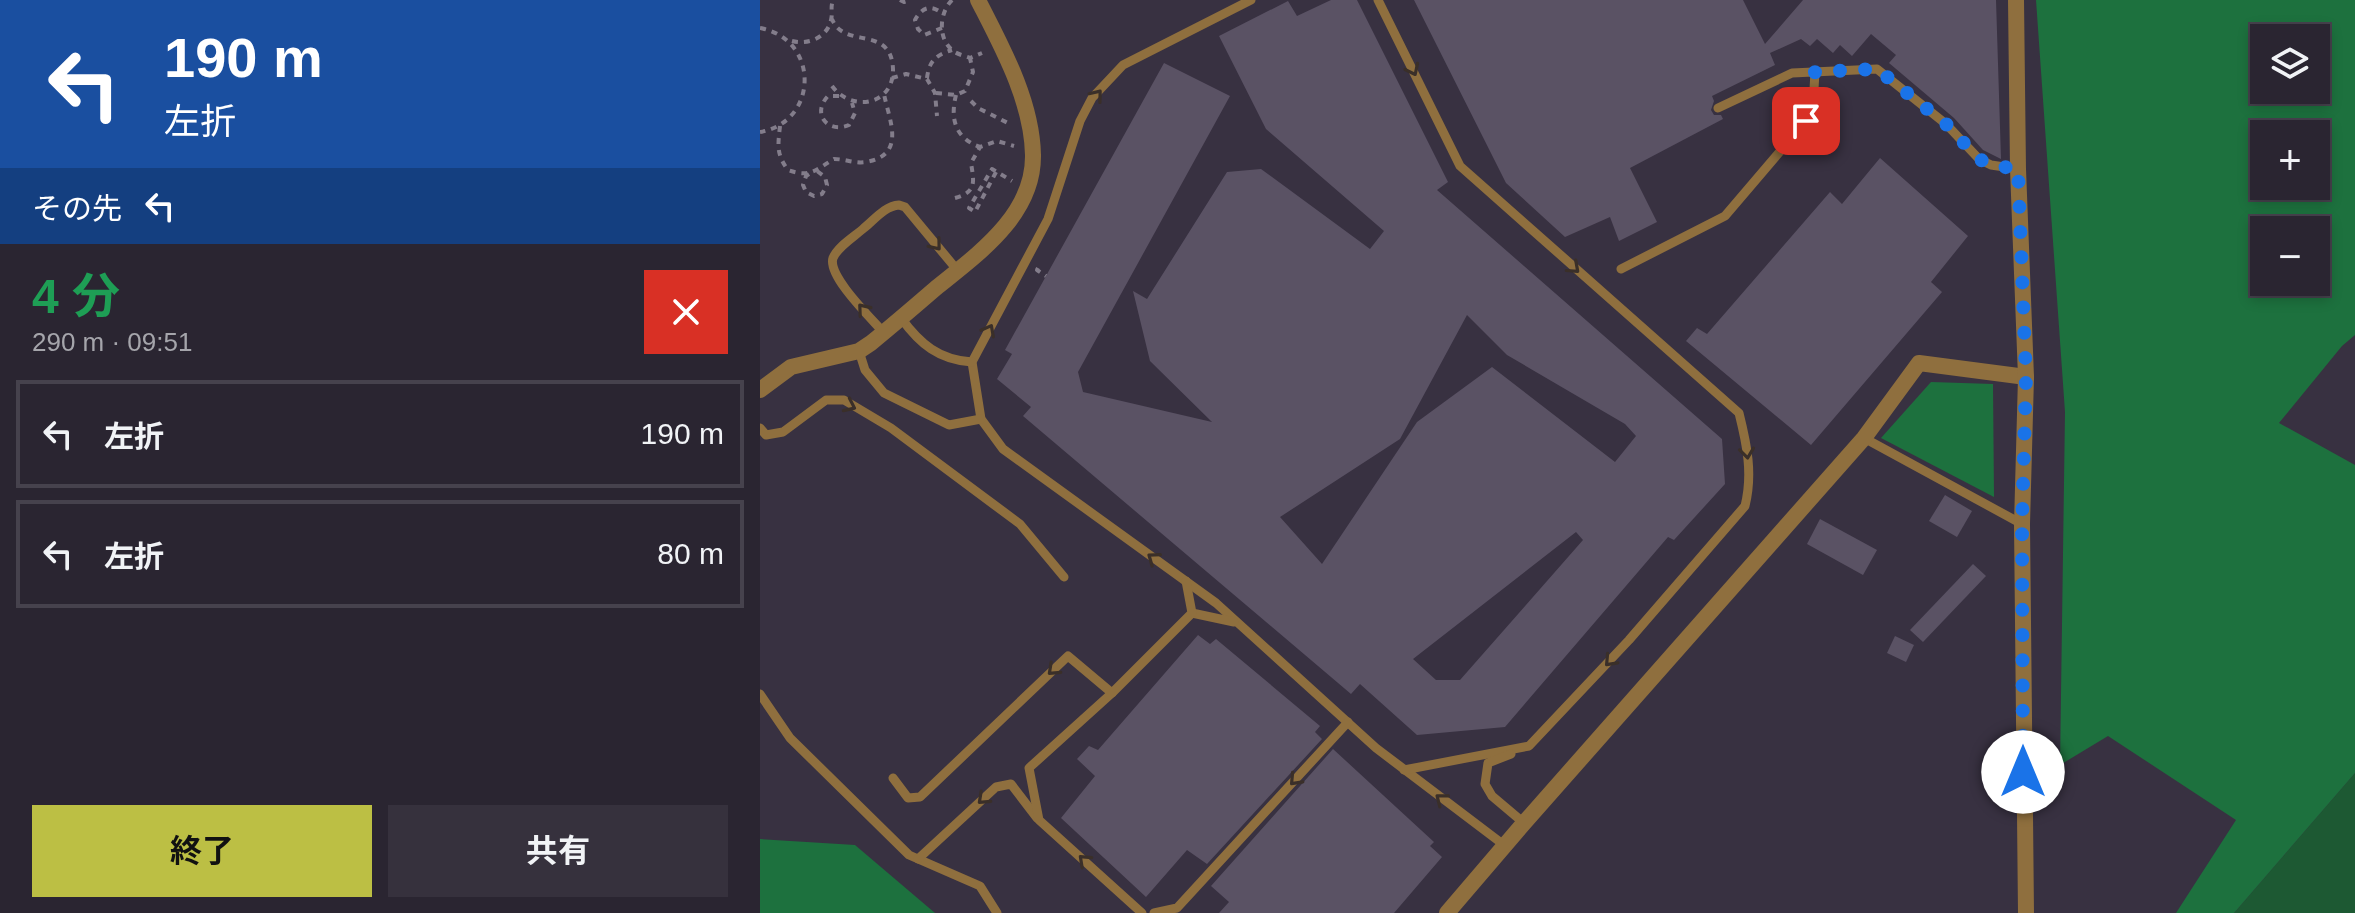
<!DOCTYPE html>
<html lang="ja">
<meta charset="utf-8">
<style>
:root{--surface:#2a2531;--page:#36313d;--text:#f1f3f6;--muted:#a5a5ab;--line:#46424d;--accent:#bcbf44}
body{margin:0;font-family:Helvetica,"Noto Sans JP",sans-serif;background:var(--page);color:var(--text);height:100vh;display:flex;flex-direction:column;font-size:30px;white-space:nowrap}
*{box-sizing:border-box;margin:0}
p{font-size:26px;color:var(--muted)}
.icon{flex:none;width:44px;height:44px;fill:none;stroke:currentColor;stroke-width:2;stroke-linecap:round;stroke-linejoin:round}
.map{position:relative;flex:1;overflow:hidden}
.side{display:flex;flex-direction:column;background:var(--surface);width:760px}
.side>*{flex:none}
.banner{background:#1a4fa0;color:#fff;overflow:hidden}
.tools{position:absolute;left:1490px;top:24px;display:grid;gap:16px}
.tools a{display:grid;place-items:center;width:80px;height:80px;border-radius:0px;background:var(--surface);box-shadow:0 4px 12px #0003,0 0 0 2px var(--line);font-size:40px}
.pin{position:absolute;display:grid;place-items:center;width:68px;height:68px;color:#fff;margin:-34px;border-radius:16px;box-shadow:0 4px 12px #0006}
.me{position:absolute;width:88px;margin:-44px;rotate:0deg;stroke-linejoin:round;filter:drop-shadow(0 0 6px #0008)}
.turn{display:flex;align-items:center;gap:28px;height:168px;padding:0 32px;font-size:36px}
.turn .icon{width:104px;height:104px;stroke-width:2.5}
.turn b{display:block;font-size:56px;line-height:68px}
.then{display:flex;align-items:center;height:76px;padding:0 32px;background:#0003;gap:16px;font-size:30px}
.round{display:grid;place-items:center;flex:none;width:84px;height:84px;border-radius:0px;background:var(--page)}
.head{display:flex;align-items:center;justify-content:space-between;height:136px;padding:0 32px}
h1{font-size:48px;font-weight:700;line-height:60px;color:#1e9e55}
.cta{display:flex;gap:16px;margin-top:auto;padding:16px 32px}
.cta a{flex:1;height:92px;border-radius:0px;background:var(--accent);color:#111;font-size:32px;font-weight:700;line-height:92px;text-align:center}
.cta a+a{background:var(--page);color:var(--text)}
ul{padding:0;list-style:none}
li{display:flex;align-items:center;gap:24px;height:108px;margin:0 16px 12px;padding:0 16px;border:4px solid var(--line);border-radius:0px}
li div{flex:1}
li b{display:block;font-size:30px}
li em{font-style:normal}
main{display:flex;flex:1;min-height:0}
.map>svg:first-child{display:block}
.green{fill:#1d5933}
.forest{fill:#1d713e;fill-rule:evenodd}
.building{fill:#5a5264;fill-rule:evenodd}
.lines{fill:none;stroke-linecap:round;stroke-linejoin:round}
.path{stroke:#837d8b;stroke-width:4;stroke-dasharray:6 6;stroke-linecap:butt}
.service{stroke:#8f6f3e;stroke-width:9}
.minor{stroke:#8f6f3e;stroke-width:16}
.tertiary{stroke:#8f6f3e;stroke-width:16}
.oneway{stroke:#3a2f29}
.route{stroke:#1a73e8;stroke-width:14;stroke-dasharray:0 25.2}
</style>
<main>
<section class="side">
<div class="banner">
<div class="turn"><svg class="icon" aria-label="left" viewBox="0 0 24 24"><path d="M17 20v-9H6M10 6l-5 5 5 5"/></svg><div><b>190 m</b>左折</div></div>
<div class="then">その先<svg class="icon" aria-label="left" viewBox="0 0 24 24"><path d="M17 20v-9H6M10 6l-5 5 5 5"/></svg></div>
</div>
<div class="head"><div><h1>4 分</h1><p>290 m · 09:51</p></div><a class="round" style="background:#d93025;color:#fff"><svg class="icon" aria-label="close" viewBox="0 0 24 24"><path d="M6 6l12 12M18 6L6 18"/></svg></a></div>
<ul>
<li><svg class="icon" aria-label="left" viewBox="0 0 24 24"><path d="M17 20v-9H6M10 6l-5 5 5 5"/></svg><div><b>左折</b></div><em>190 m</em></li>
<li><svg class="icon" aria-label="left" viewBox="0 0 24 24"><path d="M17 20v-9H6M10 6l-5 5 5 5"/></svg><div><b>左折</b></div><em>80 m</em></li>
</ul>
<div class="cta"><a>終了</a><a>共有</a></div>
</section>
<div class="map">
<svg width="1595" height="913" viewBox="0 0 1595 913">
<rect width="100%" height="100%" fill="#383141"/>
<polygon class="green" points="1595,773 1595,913 1474,913"/>
<g class="forest">
<path d="M 1276,0 L 1595,0 L 1595,335 L 1582,346 L 1519,423 L 1595,465 L 1595,773 L 1474,913 L 1416,913 L 1476,820 L 1348,736 L 1300,765 L 1305,412 ZM 1556,38 L 1556,90 L 1504,90 L 1504,38 ZM 1556,134 L 1556,186 L 1504,186 L 1504,134 ZM 1556,230 L 1556,282 L 1504,282 L 1504,230 Z"/>
<polygon points="1171,382 1233,384 1234,497 1121,438"/>
<polygon points="0,839 95,845 175,913 0,913"/>
</g>
<g class="building">
<path d="M 571,0 L 597,0 L 688,182 L 677,190 L 962,439 L 965,484 L 914,540 L 908,537 L 745,727 L 657,735 L 600,684 L 591,694 L 263,416 L 271,407 L 237,379 L 252,354 L 245,350 L 404,63 L 470,96 L 318,372 L 323,392 L 452,422 L 390,361 L 373,291 L 387,299 L 467,172 L 501,169 L 610,249 L 624,231 L 506,129 L 459,36 L 528,1 L 537,16 ZM 707,315 L 747,355 L 865,424 L 876,436 L 855,462 L 732,367 L 657,422 L 562,564 L 520,517 L 640,439 ZM 816,532 L 823,540 L 700,680 L 676,680 L 653,659 Z"/>
<polygon points="654,0 983,0 1005,44 1043,0 1236,0 1241,159 1223,150 1194,118 1129,63 1136,55 1111,34 1092,56 1080,45 1073,53 1057,39 1050,46 1041,39 1010,53 1015,65 952,96 954,101 951,110 954,115 961,115 963,119 870,168 897,222 859,241 850,217 805,237 746,183"/>
<polygon points="1120,158 1208,236 1171,282 1182,292 1051,445 926,341 937,328 947,334 1070,192 1082,204"/>
<polygon points="1185,495 1212,511 1197,537 1169,521"/>
<polygon points="1060,519 1117,550 1103,575 1047,544"/>
<polygon points="1213,564 1226,576 1163,642 1150,630"/>
<polygon points="438,635 450,644 456,639 560,726 555,732 562,739 447,864 427,850 386,897 301,818 335,776 317,759 329,746 338,750"/>
<polygon points="1135,636 1154,645 1146,662 1127,653"/>
<polygon points="573,749 674,842 670,846 682,857 634,913 459,913 469,902 451,886"/>
</g>
<g class="lines">
<g class="path">
<polyline points="140,0 144,2 151,0"/>
<path d="M 192,0 C 180,12 177,37 192,50 C 196,54 205,56 210,58 L 222,53"/>
<path d="M 0,28 C 60,39 59,122 0,132"/>
<path d="M 182,28 L 164,35 L 158,29 L 155,20 C 162,7 171,4 183,14"/>
<path d="M 32,41 C 48,45 67,38 71,20 C 73,13 70,8 73,0"/>
<polyline points="132,78 146,74 167,79 175,93 177,116"/>
<path d="M 167,78 C 169,61 176,55 192,50"/>
<path d="M 72,86 C 92,113 134,105 133,69 C 131,24 84,50 72,19"/>
<polyline points="176,93 196,95 205,91 213,72 210,58"/>
<path d="M 196,95 C 190,119 195,138 220,147"/>
<path d="M 79,96 L 68,96 C 51,114 68,134 89,125 L 95,113 L 92,103"/>
<polyline points="211,101 218,108 250,124"/>
<path d="M 20,126 C 18,145 16,154 28,170 C 51,178 55,170 74,159 C 85,159 96,164 106,162 C 147,155 129,120 124,94"/>
<polyline points="236,172 215,212 209,208 232,169 252,181"/>
<polyline points="49,174 46,176 43,185 46,192 54,196 62,194 67,185 65,177 57,171"/>
<path d="M 195,198 C 217,192 214,182 211,163 L 220,147 L 237,141 L 254,146"/>
<polyline points="278,268 277,270 286,276"/>
</g>
<g class="service">
<polyline points="491,0 363,65 332,98 320,121 288,219 212,362 221,419 243,449 456,603 616,748 744,845"/>
<path d="M 618,0 L 700,166 L 979,413 C 987,445 993,474 985,506 L 869,640 L 769,746 L 644,770"/>
<polyline points="958,108 1032,73 1117,69 1186,124 1219,159 1231,165 1258,169"/>
<polyline points="861,269 965,216 1046,121 1053,106 1055,72"/>
<path d="M 141,318 C 160,344 179,360 212,362"/>
<path d="M 124,333 C 112,319 67,276 73,258 C 78,246 94,237 104,228 C 115,219 125,206 139,205 L 145,207 L 198,271"/>
<polyline points="99,351 105,370 124,393 189,425 221,419"/>
<polyline points="0,428 6,435 23,432 66,400 84,400 131,428 260,524 304,577"/>
<polyline points="1104,438 1262,524"/>
<polyline points="432,613 474,622"/>
<polyline points="0,694 30,738 149,855 220,886 237,913"/>
<polyline points="751,754 728,763 725,784 732,796 764,823"/>
<polyline points="133,778 148,798 160,797 308,656 352,693"/>
<polyline points="158,859 236,787 251,784 277,818"/>
<polyline points="382,913 279,820 269,768 352,693 432,613 426,581"/>
<polyline points="394,913 417,908 588,722"/>
</g>
<g class="minor">
<path d="M 0,390 L 31,367 L 99,351 L 111,343 C 133,325 154,307 176,288 C 218,254 274,215 273,155 C 272,101 242,47 218,0"/>
<polyline points="687,913 764,823 1104,438 1159,363 1266,377"/>
</g>
<polyline class="tertiary" points="1256,0 1258,169 1266,377 1262,524 1266,913"/>
</g>
<defs><path id="oneway-chevron" d="M-2-3.5L2.5 0L-2 3.5" fill="none" stroke-width="1.6" stroke-linecap="round" stroke-linejoin="round" transform="scale(2)"/></defs>
<g class="oneway">
<use href="#oneway-chevron" transform="translate(653 70) rotate(64)"/>
<use href="#oneway-chevron" transform="translate(337 95) rotate(-51)"/>
<use href="#oneway-chevron" transform="translate(176 245) rotate(51)"/>
<use href="#oneway-chevron" transform="translate(814 268) rotate(42)"/>
<use href="#oneway-chevron" transform="translate(103 309) rotate(-130)"/>
<use href="#oneway-chevron" transform="translate(229 330) rotate(-62)"/>
<use href="#oneway-chevron" transform="translate(90 406) rotate(25)"/>
<use href="#oneway-chevron" transform="translate(987 453) rotate(83)"/>
<use href="#oneway-chevron" transform="translate(393 558) rotate(-144)"/>
<use href="#oneway-chevron" transform="translate(850 661) rotate(133)"/>
<use href="#oneway-chevron" transform="translate(293 670) rotate(137)"/>
<use href="#oneway-chevron" transform="translate(535 780) rotate(133)"/>
<use href="#oneway-chevron" transform="translate(223 799) rotate(137)"/>
<use href="#oneway-chevron" transform="translate(681 799) rotate(-142)"/>
<use href="#oneway-chevron" transform="translate(324 860) rotate(-137)"/>
</g>
<g class="lines">
<polyline class="route" points="1046,121 1053,106 1055,72 1117,69 1186,124 1219,159 1231,165 1258,169 1266,377 1262,524 1263,772"/>
</g>
</svg>
<div class="tools">
<a><svg class="icon" aria-label="layers" viewBox="0 0 24 24"><path d="M12 4l9 5-9 5-9-5zM3 14l9 5 9-5"/></svg></a>
<a>+</a>
<a>−</a>
</div>
<div class="pin" style="left:1046px;top:121px;background:#d93025"><svg class="icon" aria-label="arrive" viewBox="0 0 24 24"><path d="M6 21V4h12l-3 4 3 4H6"/></svg></div>
<svg class="me" style="left:1263px;top:772px" viewBox="-20 -20 40 40"><circle r="19" fill="#fff"/><path d="M0-13L10 11 0 6-10 11z" fill="#1a73e8"/></svg>
</div>
</main>
